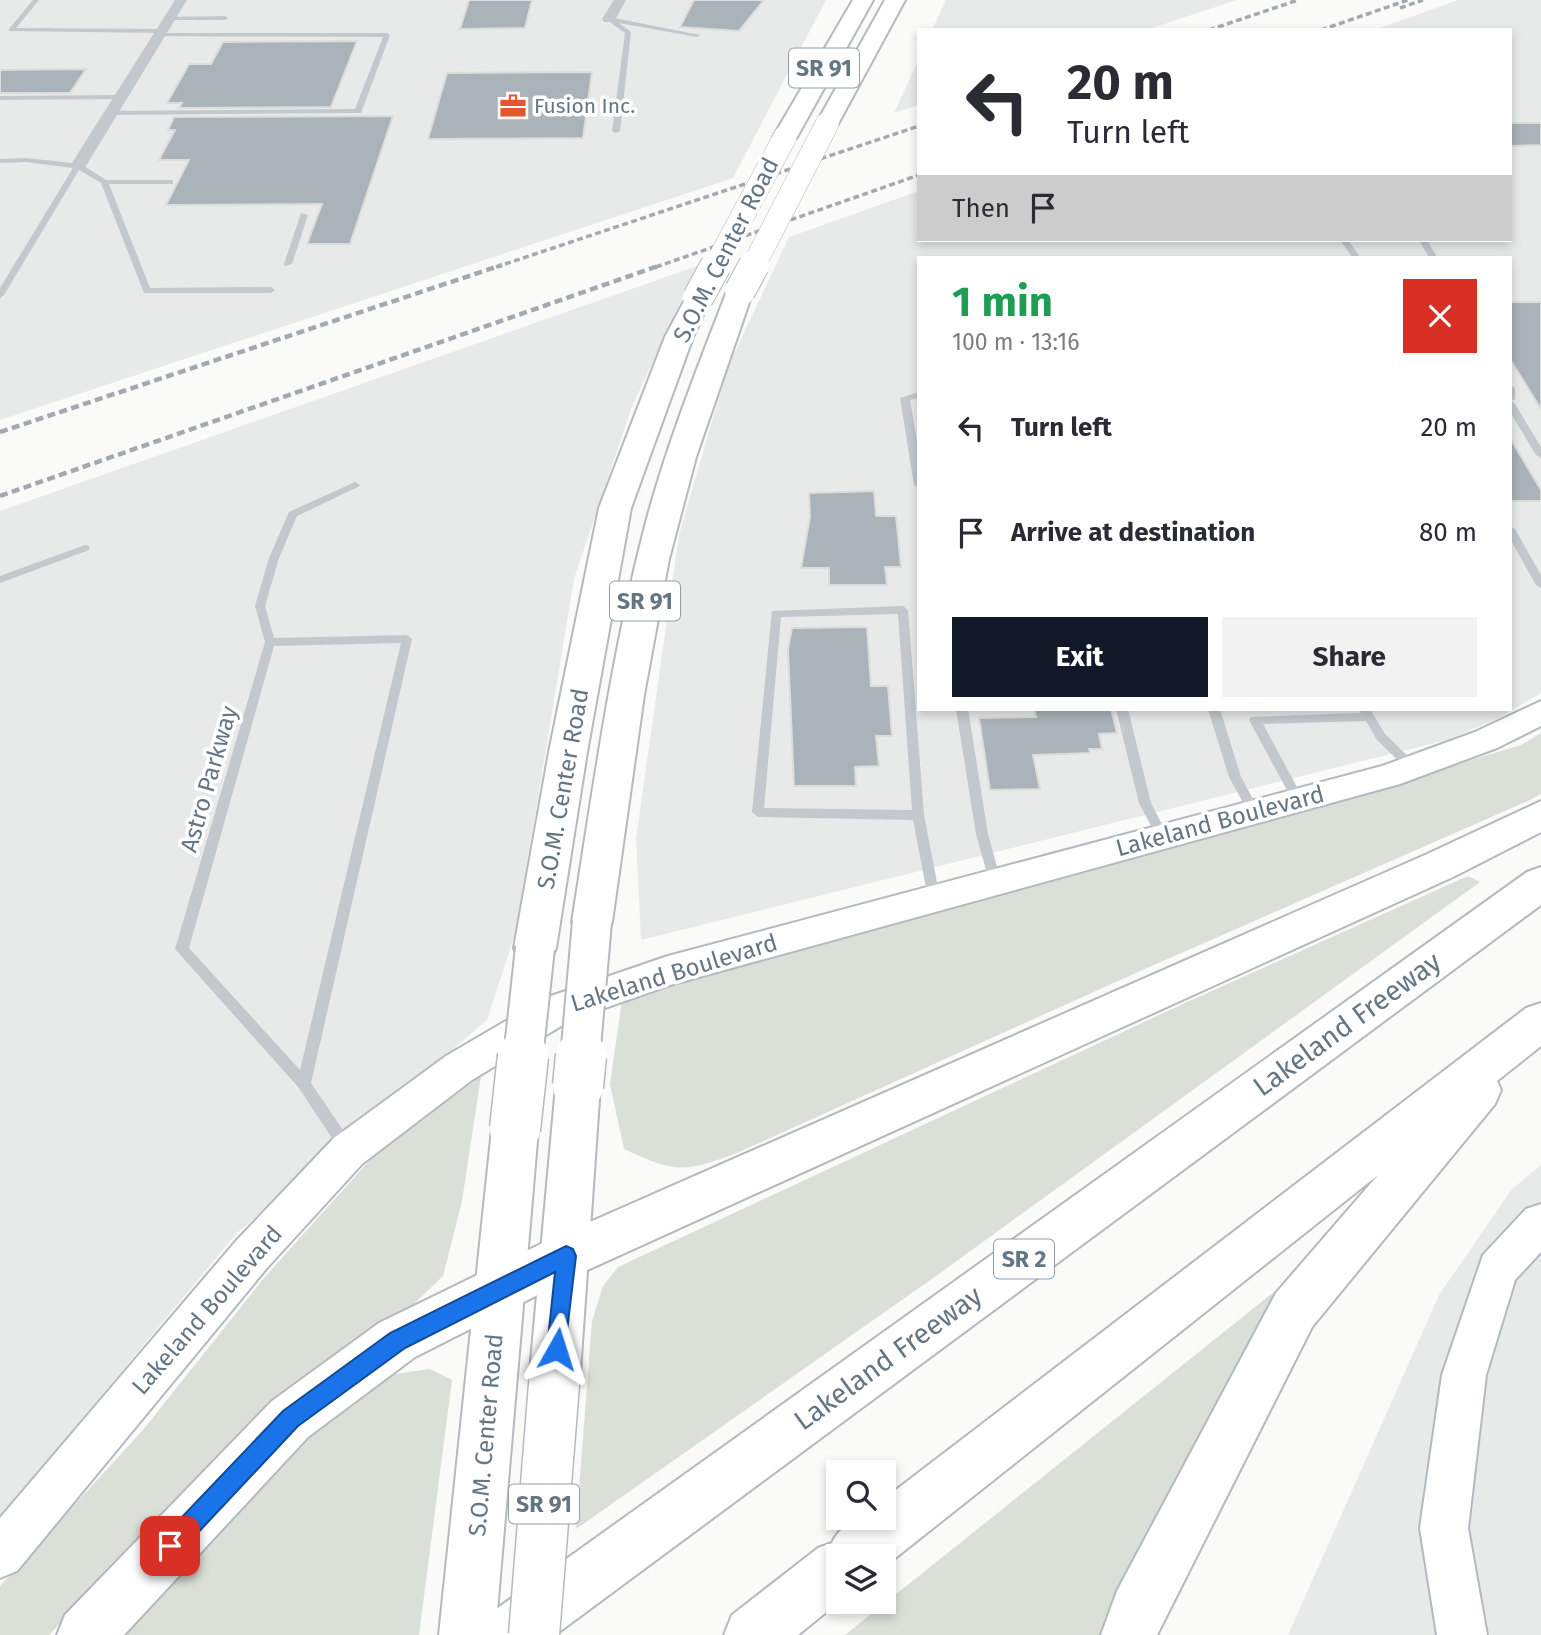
<!DOCTYPE html>
<meta charset="utf-8">
<style>
:root{--surface:#fff;--page:#f2f2f3;--text:#2b2b33;--muted:#7c7c81;--accent:#111827}
body{margin:0;font-family:"Fira Sans",sans-serif;background:var(--page);color:var(--text);height:100vh;display:flex;flex-direction:column;font-size:26px;white-space:nowrap}
*{box-sizing:border-box;margin:0}
p{font-size:23px;color:var(--muted)}
.icon{flex:none;width:38px;height:38px;fill:none;stroke:currentColor;stroke-width:2;stroke-linecap:round;stroke-linejoin:round}
.map{position:relative;flex:1;overflow:hidden}
.details{position:absolute;left:917px;top:256px;width:595px;height:455px;display:flex;flex-direction:column;background:var(--surface);border-radius:0px;box-shadow:0 4px 10px #0003}
.details>*{flex:none}
.top-card{position:absolute;left:917px;top:28px;width:595px;height:214px;border-radius:0px;box-shadow:0 4px 10px #0003;background:#fff;color:var(--text);overflow:hidden}
.buttons{position:absolute;left:826px;top:1460px;display:grid;gap:14px}
.buttons a{display:grid;place-items:center;width:70px;height:70px;border-radius:0px;background:var(--surface);box-shadow:0 4px 10px #0003;font-size:35px}
.pin{position:absolute;display:grid;place-items:center;width:60px;height:60px;color:#fff;margin:-30px;border-radius:14px;box-shadow:0 4px 10px #0006}
.me{position:absolute;width:77px;margin:-38px;rotate:6deg;stroke-linejoin:round;filter:drop-shadow(0 0 5px #0008)}
.turn{display:flex;align-items:center;gap:24px;height:147px;padding:0 35px;font-size:32px}
.turn .icon{width:91px;height:91px;stroke-width:2.5}
.turn b{display:block;font-size:49px;line-height:60px}
.then{display:flex;align-items:center;height:66px;padding:0 35px;background:#0003;gap:14px;font-size:26px}
.round{display:grid;place-items:center;flex:none;width:74px;height:74px;border-radius:0px;background:var(--page)}
.summary{display:flex;align-items:center;justify-content:space-between;height:119px;padding:0 35px}
h1{font-size:42px;font-weight:700;line-height:52px;color:#1e9e55}
.button{display:flex;gap:14px;margin-top:auto;padding:14px 35px}
.button a{flex:1;height:80px;border-radius:0px;background:var(--accent);color:#fff;font-size:28px;font-weight:700;line-height:80px;text-align:center}
.button a+a{background:var(--page);color:var(--text)}
ul{padding:0;list-style:none}
li{display:flex;align-items:center;gap:21px;height:105px;padding:0 35px}
li div{flex:1}
li b{display:block;font-size:26px}
li em{font-style:normal}
.map>svg:first-child{display:block}
.built{fill:#e8e9e9;fill-rule:evenodd}
.green{fill:#dadfd7}
.building{fill:#aab3b9;stroke:#dcdcda;stroke-width:2}
.lines{fill:none;stroke-linecap:round;stroke-linejoin:round}
.secondary-casing{stroke:#b3babf;stroke-width:4}
.primary-casing{stroke:#b5babe;stroke-width:4}
.highway-casing{stroke:#b4b9bd;stroke-width:4}
.lane{fill:#c3c8cc;fill-rule:evenodd}
.street{fill:#c3c8cc;fill-rule:evenodd}
.secondary{fill:#fff;fill-rule:evenodd}
.primary{fill:#fff;fill-rule:evenodd}
.highway{fill:#fff;fill-rule:evenodd}
.rail-far1{stroke:#a2aab0;stroke-width:3.5;stroke-dasharray:6 3.5;stroke-linecap:butt}
.rail{stroke:#a2aab0;stroke-width:4.5;stroke-dasharray:8 4.5;stroke-linecap:butt}
.primary-bridge-far3-casing{stroke:#b5babe;stroke-width:24;stroke-linecap:butt}
.primary-bridge-far2-casing{stroke:#b5babe;stroke-width:32;stroke-linecap:butt}
.primary-bridge-far1-casing{stroke:#b5babe;stroke-width:42;stroke-linecap:butt}
.primary-bridge-casing{stroke:#b5babe;stroke-width:53;stroke-linecap:butt}
.primary-bridge-far3{stroke:#fff;stroke-width:23}
.primary-bridge-far2{stroke:#fff;stroke-width:30}
.primary-bridge-far1{stroke:#fff;stroke-width:38}
.primary-bridge{stroke:#fff;stroke-width:50}
.route{fill:#1a73e8;stroke:#114b97;stroke-width:2}
.labels{text-anchor:middle;dominant-baseline:central;stroke-width:7;stroke-linejoin:round;paint-order:stroke}
.far-poi-label{font-size:21px;fill:#657683;stroke:#fff;text-anchor:start}
.shield{fill:#fff;stroke:#939fa8;stroke-width:2}
.shield-label{font-size:23px;font-weight:bold;fill:#657683}
.street-label{font-size:24px;fill:#657683;stroke:#fff}
.near-street-label{font-size:28px;fill:#657683;stroke:#fff}
</style>
<div class="map">
<svg width="1541" height="1635" viewBox="0 0 1541 1635">
<rect width="100%" height="100%" fill="#fafaf8"/>
<g class="built">
<polygon points="0,0 826,0 733,178 0,420"/>
<polygon points="946,0 1237,0 1146,30 932,30"/>
<path d="M 1458,0 L 1541,0 L 1541,693 L 1499,718 L 1447,740 L 641,940 L 636,839 L 679,535 L 727,369 L 789,237 L 919,191 L 919,240 L 1510,240 L 1510,30 L 1375,30 ZM 919,257 L 1510,257 L 1510,709 L 919,709 Z"/>
<polygon points="919,59 919,105 894,113"/>
<polygon points="697,266 631,409 574,579 516,931 487,1020 237,1233 0,1517 0,511"/>
<polygon points="1541,1165 1541,1635 1288,1635 1439,1295 1512,1189"/>
</g>
<g class="green">
<path d="M 1541,733 L 1541,794 L 1530,800 L 1129,976 L 737,1153 C 683,1173 676,1173 624,1149 L 610,1084 L 622,1000 L 1254,825 L 1521,745 Z"/>
<polygon points="1468,876 1480,882 936,1276 576,1529 592,1321 603,1286 618,1267 1185,1003"/>
<polygon points="481,1076 462,1201 443,1276 393,1324 189,1488 49,1635 0,1635 0,1586 143,1430 264,1278 378,1151"/>
<polygon points="1304,1268 1116,1635 845,1635"/>
<polygon points="430,1369 452,1380 419,1635 114,1635 221,1507 353,1394 394,1374"/>
</g>
<g class="building">
<polygon points="469,0 532,0 525,28 460,29"/>
<polygon points="694,0 764,0 739,31 680,27"/>
<polygon points="357,41 331,107 179,108 182,103 167,103 189,64 211,64 223,42"/>
<polygon points="86,69 70,93 0,93 0,70"/>
<polygon points="592,72 583,138 428,139 447,73"/>
<polygon points="393,116 350,244 307,244 322,204 166,205 189,160 159,160 175,130 168,130 174,117"/>
<polygon points="1510,123 1541,123 1541,145 1510,146"/>
<polygon points="1510,302 1541,302 1541,409 1510,359"/>
<polygon points="1510,438 1541,490 1541,501 1510,501"/>
<polygon points="874,491 876,516 896,516 901,567 885,567 887,585 829,585 829,568 801,568 810,517 809,493"/>
<polygon points="867,627 871,686 888,686 892,736 876,736 879,766 855,767 856,786 794,786 788,649 792,628"/>
<polygon points="1034,709 1111,709 1117,733 1099,734 1102,749 1089,749 1090,753 1033,755 1040,789 990,790 979,718 1036,717"/>
</g>
<g class="lines">
<g class="secondary-casing">
<g id="secondary">
<polygon points="1541,701 1541,726 1497,748 1400,784 670,985 571,1020 472,1080 362,1164 266,1269 17,1571 0,1578 0,1518 236,1241 334,1138 446,1056 545,998 668,956 1382,766 1475,732"/>
<polygon points="1541,1204 1541,1252 1515,1280 1486,1375 1468,1528 1487,1635 1437,1635 1420,1528 1442,1375 1483,1255 1526,1209"/>
</g>
</g>
<g class="primary-casing">
<g id="primary">
<polygon points="853,0 873,0 797,137 793,142 777,142 773,137"/>
<polygon points="885,0 905,0 838,124 835,129 819,129 816,124"/>
<path d="M 740,283 L 749,285 L 753,291 L 696,457 L 669,559 L 644,695 L 612,922 L 606,934 L 592,938 L 578,934 L 572,922 C 593,790 611,656 645,526 C 666,446 697,369 727,291 L 731,285 Z"/>
<polygon points="698,290 707,292 711,298 693,337 631,508 587,752 556,948 550,960 535,965 520,960 514,948 549,752 599,508 665,337 689,292"/>
<polygon points="578,1067 594,1072 600,1086 580,1372 573,1390 555,1397 537,1390 530,1372 556,1086 562,1072"/>
<polygon points="515,1109 531,1115 538,1129 495,1635 439,1635 492,1129 499,1115"/>
</g>
</g>
<g class="highway-casing">
<g id="highway">
<polygon points="1541,801 1541,832 1453,877 583,1272 415,1357 308,1437 124,1635 57,1635 65,1615 272,1401 379,1323 549,1240 1425,855"/>
<polygon points="1541,867 1541,905 555,1635 480,1635 488,1615 1527,872"/>
<path d="M 1541,1003 L 1541,1046 L 1497,1081 L 1501,1090 L 1495,1104 L 1312,1327 L 1157,1635 L 1101,1635 L 1117,1591 L 1276,1293 L 1378,1175 L 884,1567 L 884,1556 L 838,1556 L 840,1601 L 798,1635 L 724,1635 L 732,1615 L 818,1548 L 832,1543 C 841,1522 864,1517 884,1517 L 884,1499 L 1526,1008 Z"/>
</g>
</g>
<g class="lane">
<polygon points="33,0 39,0 16,28 161,29 164,31 161,33 9,31 9,29"/>
<polygon points="169,17 225,16 228,18 225,20 167,20 167,18"/>
<polygon points="609,17 700,35 697,37 619,23 631,32 620,131 616,133 612,131 625,33 607,20 607,18"/>
<polygon points="159,33 387,33 390,35 361,113 108,115 108,111 111,111 355,109 383,37 157,36 157,34"/>
<polygon points="124,95 124,99 121,99 0,100 0,96"/>
<polygon points="26,158 81,164 106,180 173,180 173,184 109,184 150,288 271,287 275,290 271,293 144,293 101,183 79,170 4,295 0,298 0,288 73,168 26,162 0,163 0,159"/>
<polygon points="301,213 308,215 292,264 285,266 284,264"/>
<polygon points="1340,240 1348,240 1360,257 1352,257"/>
<polygon points="1419,240 1427,240 1437,257 1429,257"/>
<polygon points="1510,385 1515,388 1515,399 1511,401 1515,404 1541,447 1541,458 1536,455 1510,412"/>
<polygon points="919,392 919,398 910,400 919,453 919,488 914,485 900,398"/>
<path d="M 355,482 L 360,485 L 358,487 L 297,516 L 279,558 L 265,606 L 274,638 L 407,635 L 412,639 L 311,1083 L 351,1142 L 353,1147 L 351,1152 L 346,1154 L 341,1152 L 299,1088 L 175,949 L 265,642 L 255,606 L 269,558 L 289,512 ZM 401,643 L 300,1070 L 189,948 L 274,646 Z"/>
<polygon points="1510,526 1515,529 1541,575 1541,588 1536,585 1510,539"/>
<polygon points="85,545 89,546 89,550 0,583 0,576"/>
<path d="M 903,606 L 908,610 L 924,815 L 940,898 L 939,902 L 929,902 L 928,898 L 913,820 L 758,817 L 752,812 L 772,611 ZM 898,614 L 912,810 L 764,808 L 781,617 Z"/>
<polygon points="956,709 968,709 988,834 1001,881 999,885 991,885 989,881 976,834"/>
<polygon points="1116,709 1128,709 1151,803 1168,836 1166,839 1158,839 1139,803"/>
<polygon points="1208,709 1220,709 1241,777 1260,812 1258,815 1250,815 1229,777"/>
<polygon points="1358,709 1370,709 1385,734 1416,764 1418,767 1416,770 1408,770 1377,740 1366,721 1263,724 1304,800 1302,803 1294,803 1249,720 1251,717 1361,713"/>
</g>
<g class="street">
<polygon points="175,0 187,0 86,166 78,171 73,169 70,166"/>
<polygon points="614,0 626,0 614,22 604,22 602,19"/>
</g>
<use href="#secondary" class="secondary"/>
<use href="#primary" class="primary"/>
<use href="#highway" class="highway"/>
<g class="rail-far1">
<polyline points="1400,8 1423,0"/>
<polyline points="1209,30 1298,0"/>
<polyline points="1321,30 1408,0"/>
<polyline points="496,267 919,126"/>
<polyline points="656,267 919,175"/>
</g>
<g class="rail">
<polyline points="0,432 502,265"/>
<polyline points="0,496 661,265"/>
</g>
<g class="primary-bridge-far3-casing">
<g id="primary-bridge-far3">
<polyline points="715,267 785,137"/>
<polyline points="753,267 827,124"/>
</g>
</g>
<g class="primary-bridge-far2-casing">
<g id="primary-bridge-far2">
<polyline points="740,291 754,265"/>
<polyline points="698,298 716,265"/>
</g>
</g>
<g class="primary-bridge-far1-casing">
<g id="primary-bridge-far1">
<polyline points="523,1058 535,948"/>
<polyline points="580,1058 592,922"/>
</g>
</g>
<g class="primary-bridge-casing">
<g id="primary-bridge">
<polyline points="578,1086 581,1056"/>
<polyline points="515,1129 523,1056"/>
<polyline points="534,1635 555,1372"/>
</g>
</g>
<use href="#primary-bridge-far3" class="primary-bridge-far3"/>
<use href="#primary-bridge-far2" class="primary-bridge-far2"/>
<use href="#primary-bridge-far1" class="primary-bridge-far1"/>
<use href="#primary-bridge" class="primary-bridge"/>
</g>
<polygon class="route" points="566,1246 573,1249 576,1256 564,1356 557,1359 550,1356 547,1349 555,1272 405,1348 298,1426 178,1554 170,1558 162,1554 158,1546 162,1538 283,1411 390,1333"/>
<defs>
<g id="office-bare" transform="scale(2.1)"><path d="M-6-3h4V-5.5h4V-3h4V5H-6ZM-1-4.5V-3h2v-1.5ZM-6 0V1H6V0Z" fill="#e4572e" stroke="#fff" stroke-width="2.5" paint-order="stroke"/></g>
</defs>
<g fill-rule="evenodd">
<use href="#office-bare" x="513" y="106"/>
</g>
<g class="labels">
<g class="far-poi-label">
<text x="534" y="106">Fusion Inc.</text>
</g>
<g class="shield">
<rect x="789" y="48.5" width="70" height="39" rx="5"/>
<rect x="610" y="581.5" width="70" height="39" rx="5"/>
<rect x="994" y="1239.5" width="60" height="39" rx="5"/>
<rect x="509" y="1484.5" width="70" height="39" rx="5"/>
</g>
<g class="shield-label">
<text x="824" y="68">SR 91</text>
<text x="645" y="601">SR 91</text>
<text x="1024" y="1259">SR 2</text>
<text x="544" y="1504">SR 91</text>
</g>
<g class="street-label">
<text transform="translate(726 250) rotate(-63)">S.O.M. Center Road</text>
<text transform="translate(209 779) rotate(-74)">Astro Parkway</text>
<text transform="translate(563 789) rotate(-80)">S.O.M. Center Road</text>
<text transform="translate(1220 821) rotate(-15)">Lakeland Boulevard</text>
<text transform="translate(674 973) rotate(-17)">Lakeland Boulevard</text>
<text transform="translate(207 1310) rotate(-49)">Lakeland Boulevard</text>
<text transform="translate(486 1435) rotate(-85)">S.O.M. Center Road</text>
</g>
<g class="near-street-label">
<text transform="translate(1347 1024) rotate(-36)">Lakeland Freeway</text>
<text transform="translate(888 1358) rotate(-36)">Lakeland Freeway</text>
</g>
</g>
</svg>
<div class="buttons">
<a><svg class="icon" aria-label="search" viewBox="0 0 24 24"><circle cx="10" cy="10" r="6"/><path d="M15 15l6 6"/></svg></a>
<a><svg class="icon" aria-label="layers" viewBox="0 0 24 24"><path d="M12 4l9 5-9 5-9-5zM3 14l9 5 9-5"/></svg></a>
</div>
<div class="pin" style="left:170px;top:1546px;background:#d93025"><svg class="icon" aria-label="arrive" viewBox="0 0 24 24"><path d="M6 21V4h12l-3 4 3 4H6"/></svg></div>
<svg class="me" style="left:557px;top:1349px" viewBox="-20 -20 40 40"><path d="M0-17L14 15 0 8-14 15z" fill="#1a73e8" stroke="#fff" stroke-width="4"/></svg>
<div class="top-card">
<div class="turn"><svg class="icon" aria-label="left" viewBox="0 0 24 24"><path d="M17 20v-9H6M10 6l-5 5 5 5"/></svg><div><b>20 m</b>Turn left</div></div>
<div class="then">Then<svg class="icon" aria-label="arrive" viewBox="0 0 24 24"><path d="M6 21V4h12l-3 4 3 4H6"/></svg></div>
</div>
<section class="details">
<div class="summary"><div><h1>1 min</h1><p>100 m · 13:16</p></div><a class="round" style="background:#d93025;color:#fff"><svg class="icon" aria-label="close" viewBox="0 0 24 24"><path d="M6 6l12 12M18 6L6 18"/></svg></a></div>
<ul>
<li><svg class="icon" aria-label="left" viewBox="0 0 24 24"><path d="M17 20v-9H6M10 6l-5 5 5 5"/></svg><div><b>Turn left</b></div><em>20 m</em></li>
<li><svg class="icon" aria-label="arrive" viewBox="0 0 24 24"><path d="M6 21V4h12l-3 4 3 4H6"/></svg><div><b>Arrive at destination</b></div><em>80 m</em></li>
</ul>
<div class="button"><a>Exit</a><a>Share</a></div>
</section>
</div>
